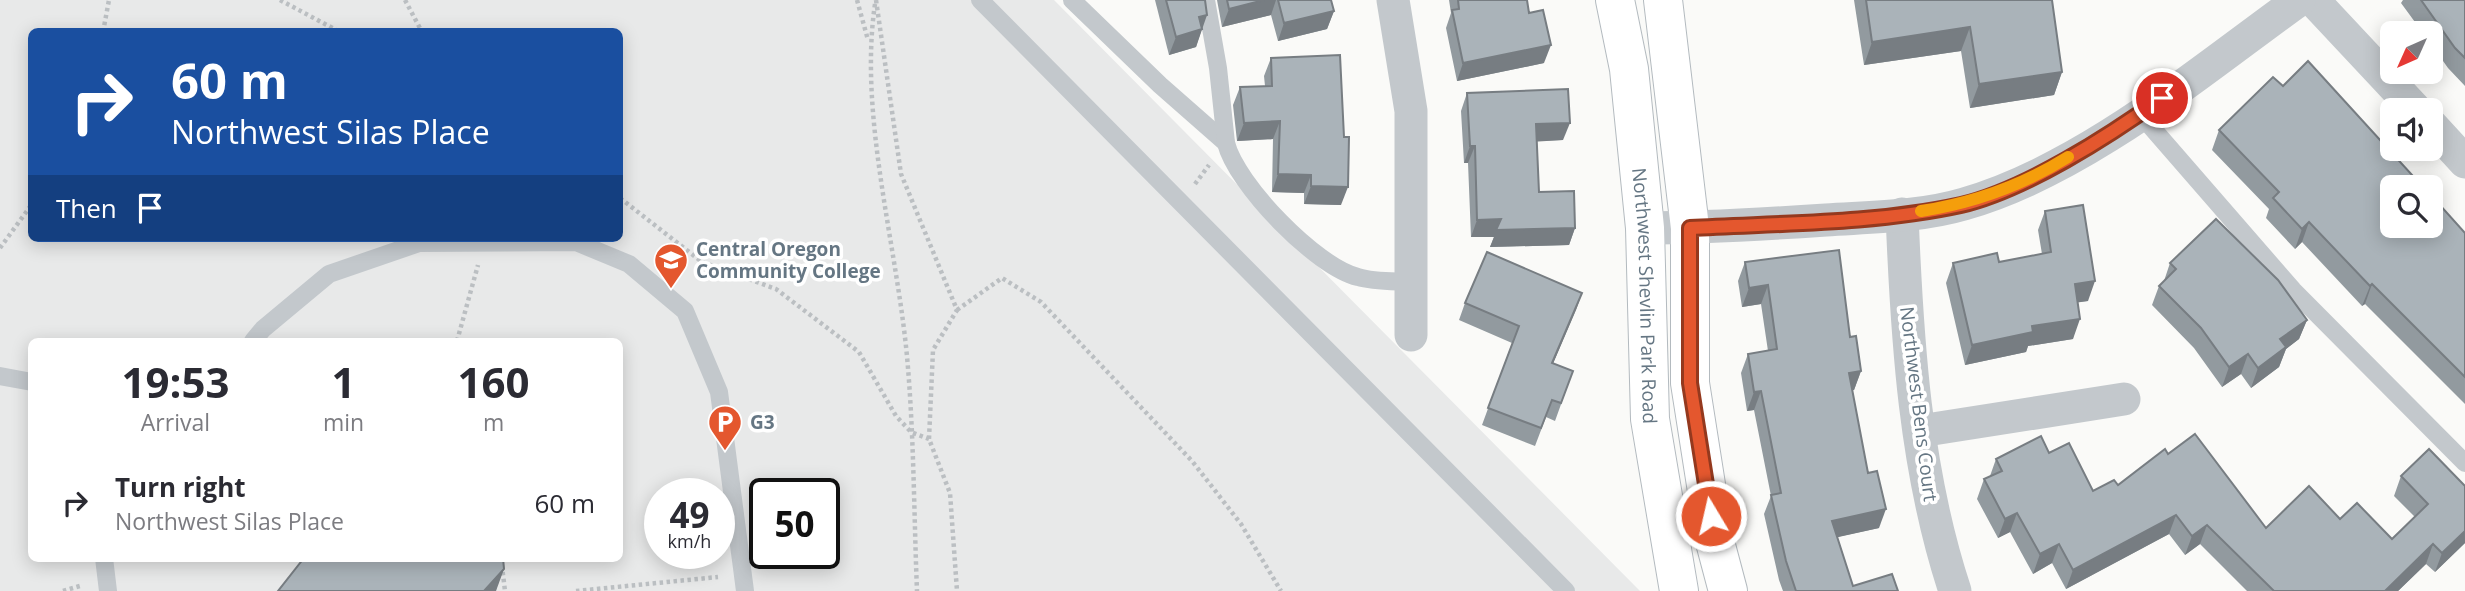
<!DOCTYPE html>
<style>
:root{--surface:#fff;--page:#f2f2f3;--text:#2b2b33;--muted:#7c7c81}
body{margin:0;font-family:"Open Sans",sans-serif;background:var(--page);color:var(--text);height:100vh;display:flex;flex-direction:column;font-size:26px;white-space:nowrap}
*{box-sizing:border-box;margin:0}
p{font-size:23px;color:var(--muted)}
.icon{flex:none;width:38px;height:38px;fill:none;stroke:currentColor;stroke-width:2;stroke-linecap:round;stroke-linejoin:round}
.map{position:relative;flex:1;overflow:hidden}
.side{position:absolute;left:28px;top:338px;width:595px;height:224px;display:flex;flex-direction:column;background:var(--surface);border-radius:10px;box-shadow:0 4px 18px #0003}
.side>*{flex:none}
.banner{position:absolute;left:28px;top:28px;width:595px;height:214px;border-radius:10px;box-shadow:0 4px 18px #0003;background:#1a4fa0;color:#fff;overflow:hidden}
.needle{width:46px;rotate:225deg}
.fabs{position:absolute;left:2380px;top:21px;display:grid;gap:14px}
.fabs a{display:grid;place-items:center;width:63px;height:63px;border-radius:10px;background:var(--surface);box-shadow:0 4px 18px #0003;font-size:35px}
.speed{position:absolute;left:644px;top:478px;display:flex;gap:14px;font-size:35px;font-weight:700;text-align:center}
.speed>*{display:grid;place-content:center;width:91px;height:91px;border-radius:50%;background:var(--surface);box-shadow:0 4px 18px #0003;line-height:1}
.speed small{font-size:18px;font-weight:400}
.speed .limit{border:4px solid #111;border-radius:10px;background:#fff;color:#111}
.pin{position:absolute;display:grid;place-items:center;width:60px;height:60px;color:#fff;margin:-30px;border:4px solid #fff;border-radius:50%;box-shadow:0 2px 7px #0007}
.me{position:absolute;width:77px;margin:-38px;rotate:351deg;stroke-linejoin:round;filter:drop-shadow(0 0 5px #0008)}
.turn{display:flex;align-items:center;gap:24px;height:147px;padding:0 28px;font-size:32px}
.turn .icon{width:91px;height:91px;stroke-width:2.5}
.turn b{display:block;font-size:49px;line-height:60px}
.then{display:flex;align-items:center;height:66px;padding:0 28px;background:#0003;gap:14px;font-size:26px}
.eta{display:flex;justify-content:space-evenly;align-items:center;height:119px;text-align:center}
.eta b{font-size:42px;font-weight:700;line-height:49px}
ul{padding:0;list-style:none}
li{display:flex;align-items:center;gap:21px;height:91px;padding:0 28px}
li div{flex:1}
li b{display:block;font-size:26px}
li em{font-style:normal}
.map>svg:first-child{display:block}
.built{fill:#e8e9e9;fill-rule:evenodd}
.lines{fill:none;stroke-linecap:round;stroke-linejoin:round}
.secondary-casing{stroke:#b3babf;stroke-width:40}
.path{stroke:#bbbfc2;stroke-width:4.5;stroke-dasharray:3.5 3.5;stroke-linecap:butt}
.service{stroke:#c3c8cc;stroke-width:18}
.minor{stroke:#c3c8cc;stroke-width:33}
.secondary{stroke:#fff;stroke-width:38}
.wall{fill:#929a9f}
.shaded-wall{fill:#777d82}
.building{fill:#aab3b9;stroke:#777d82;stroke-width:2}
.route-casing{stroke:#94391e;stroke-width:18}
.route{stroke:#e4572e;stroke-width:12}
.slow{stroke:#f59e0b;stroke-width:12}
.labels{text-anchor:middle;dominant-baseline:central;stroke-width:7;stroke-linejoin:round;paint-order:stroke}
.poi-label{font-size:19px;font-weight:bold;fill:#657683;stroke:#fff;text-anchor:start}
.street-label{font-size:19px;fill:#657683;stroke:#fff}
</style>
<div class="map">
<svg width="2465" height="591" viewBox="0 0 2465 591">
<rect width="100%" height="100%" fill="#fafaf8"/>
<path class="built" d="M 0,0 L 1054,0 L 1640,591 L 0,591 ZM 32,32 L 620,32 L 620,238 L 32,238 ZM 32,341 L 620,341 L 620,558 L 32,558 ZM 660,494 L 719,494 L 719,553 L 660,553 ZM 765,494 L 824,494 L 824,553 L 765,553 Z"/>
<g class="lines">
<g class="secondary-casing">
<g id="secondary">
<path id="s1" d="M 1615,0 L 1629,69 L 1645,228 L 1650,419 L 1679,591"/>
<polyline points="1663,0 1690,228 1690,383 1715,542 1728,591"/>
</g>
</g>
<g class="path">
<polyline points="280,0 340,32"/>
<polyline points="405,0 422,32"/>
<polyline points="857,0 868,40"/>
<polyline points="876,0 901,174 957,310 933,350 929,439 950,493 957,591"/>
<path d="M 875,4 C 858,119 899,252 908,368 C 914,442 914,517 917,591"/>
<polyline points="103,32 109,0"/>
<polyline points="1195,184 1209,165"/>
<polyline points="620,198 702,262 776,289 859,352 896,416 911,432 929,439"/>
<polyline points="0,248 32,204"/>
<polyline points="957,310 1002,278 1041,302 1192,461 1241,524 1281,591"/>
<polyline points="457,341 478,265"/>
<polyline points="501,558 505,591"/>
<polyline points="63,591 83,585"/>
<polyline points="576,591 718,577"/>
</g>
<g class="service">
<polyline points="980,0 1566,591"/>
<polyline points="1072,0 1160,85 1226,143"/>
<path d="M 1206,0 L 1218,68 L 1226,143 C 1236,184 1316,267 1358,277 C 1374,282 1394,281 1411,282"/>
<polyline points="2140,114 2293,290 2465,463"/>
<polyline points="253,341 263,329 329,274 419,243 576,242 629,264 685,311 719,392 745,591"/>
<polyline points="0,376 32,382"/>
<polyline points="104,558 108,591"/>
</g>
<g class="minor">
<polyline points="1393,0 1411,111 1411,335"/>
<polyline points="2313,0 2416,110"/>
<polyline points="2431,125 2465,162"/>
<path d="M 1902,214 C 1907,341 1915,470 1955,591"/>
<path d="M 1645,228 C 1706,228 1766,224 1826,220 C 1871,217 1920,217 1964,204 C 2083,170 2199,72 2299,0"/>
<polyline points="1920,431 2124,399"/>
</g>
<use href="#secondary" class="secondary"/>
</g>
<g class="wall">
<polygon points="1155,0 1205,0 1202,28 1196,47 1169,55"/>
<polygon points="1217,0 1331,0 1334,11 1327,29 1278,41 1271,15 1222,27"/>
<polygon points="1449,0 1527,0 1529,13 1544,63 1457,81 1446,28 1451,13"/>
<polygon points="1854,0 2052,0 2062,72 2054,95 1970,108 1961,51 1864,65"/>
<polygon points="2403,0 2465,0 2465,86 2448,68 2431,44 2431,33 2423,33 2401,3"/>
<polygon points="1271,58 1341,205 1304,204 1304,193 1272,192 1273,139 1237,141 1233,105 1240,87 1265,86 1264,76"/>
<polygon points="2283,86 2465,233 2465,404 2365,304 2362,306 2302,242 2295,249 2266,218 2269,209 2212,150 2219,130"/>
<polygon points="1467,93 1563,140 1537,141 1539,192 1575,228 1569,245 1490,247 1494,237 1471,237 1468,163 1464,163 1461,111"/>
<polygon points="2045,211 2088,301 2077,302 2073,339 2028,346 2026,352 1965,365 1946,283 1953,263 1999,262 2042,254 2038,230"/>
<polygon points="1745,262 1850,337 1861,371 1854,390 1852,390 1879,528 1837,537 1853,586 1898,591 1783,591 1779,580 1764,514 1771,496 1754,410 1747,411 1741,373 1748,354 1768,351 1761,304 1742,307 1738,281"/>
<polygon points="2170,263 2307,320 2299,339 2286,349 2279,367 2251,388 2241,374 2222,387 2194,348 2152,305 2159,286 2164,281"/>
<polygon points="1582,293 1553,363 1573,371 1555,421 1546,417 1535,446 1482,425 1512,343 1459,320 1465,303"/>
<polygon points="2049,453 2093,491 2118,485 2168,454 2266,528 2340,519 2392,539 2415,517 2394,496 2401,476 2465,486 2465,543 2435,572 2426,564 2398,591 2247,591 2200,544 2185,555 2169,534 2066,589 2052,563 2033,574 2010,532 1998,538 1977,499 1984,479 1990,476 1996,459"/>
</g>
<g class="shaded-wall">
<polygon points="1264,0 1276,0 1271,15 1222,27 1229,9"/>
<polygon points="1334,11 1327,29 1278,41 1284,23"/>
<polygon points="1207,15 1196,47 1169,55 1176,37 1199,17"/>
<polygon points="1970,27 1961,51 1864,65 1872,42"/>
<polygon points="1551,45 1544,63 1457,81 1463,63"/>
<polygon points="2062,72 2054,95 1970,108 1979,84"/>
<polygon points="1280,121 1273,139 1237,141 1244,123"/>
<polygon points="1570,123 1563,140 1530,142 1536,124"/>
<polygon points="1470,146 1475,146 1468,163 1464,163"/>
<polygon points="1278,174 1311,175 1304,193 1272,192"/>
<polygon points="1311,186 1348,187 1341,205 1304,204"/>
<polygon points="1501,219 1575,228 1569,245 1490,247 1494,237 1471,237 1477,220"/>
<polygon points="2309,222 2302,242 2295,249 2302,229"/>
<polygon points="2095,281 2088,301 2067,304 2075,284"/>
<polygon points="2372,284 2365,304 2362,306 2370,286"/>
<polygon points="1768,285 1761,304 1742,307 1749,288"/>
<polygon points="1582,293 1576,310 1546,380 1552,363"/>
<polygon points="2080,319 2073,339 2028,346 2026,352 1965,365 1972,345 2032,326"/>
<polygon points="2307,320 2299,339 2286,349 2279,367 2251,388 2258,368 2280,339"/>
<polygon points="2248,354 2241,374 2222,387 2229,367"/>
<polygon points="1861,371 1854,390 1842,392 1849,373"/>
<polygon points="1761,391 1754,410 1747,411 1754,392"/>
<polygon points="1886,509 1879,528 1825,540 1832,521"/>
<polygon points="2017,513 2010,532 1998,538 2005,519"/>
<polygon points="2176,515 2169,534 2066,589 2073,570"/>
<polygon points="2207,525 2200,544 2185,555 2192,536"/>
<polygon points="2465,531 2465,543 2435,572 2442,553"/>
<polygon points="2059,544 2052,563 2033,574 2040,554"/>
<polygon points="2433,544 2426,564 2398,591 2385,591"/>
<polygon points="504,569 496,591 484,591"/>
</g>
<g class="building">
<polygon points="1166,0 1205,0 1207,15 1199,17 1202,29 1176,37"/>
<polygon points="1227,0 1264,0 1229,9"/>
<polygon points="1278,0 1331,0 1334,11 1284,23"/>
<polygon points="1458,0 1527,0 1529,13 1543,10 1551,45 1463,63 1452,10 1459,9"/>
<polygon points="1866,0 2052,0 2062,72 1979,84 1970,27 1872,42"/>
<polygon points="2421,0 2465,0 2465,58 2455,48"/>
<polygon points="1340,55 1344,137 1349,137 1348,187 1311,186 1311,175 1278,174 1280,121 1244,123 1240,87 1272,86 1271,58"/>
<polygon points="2308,61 2423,187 2392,187 2392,226 2431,226 2431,195 2465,233 2465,377 2372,284 2370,286 2309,222 2302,229 2273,198 2279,192 2219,130 2273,77 2283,86"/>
<polygon points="1568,89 1570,123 1536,124 1539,192 1574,191 1575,228 1496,230 1501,219 1477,220 1475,146 1470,146 1467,93"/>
<polygon points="2083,205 2095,281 2075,284 2080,319 2032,326 2033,332 1972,345 1953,263 1997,253 1999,262 2051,252 2045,211"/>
<polygon points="2216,219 2278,280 2307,320 2280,339 2286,347 2258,368 2248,354 2229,367 2201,328 2159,286 2176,269 2170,263"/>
<polygon points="1839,250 1850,337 1856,336 1861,371 1849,373 1868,473 1877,471 1886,509 1832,521 1853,586 1892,574 1898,591 1796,591 1786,561 1771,495 1781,493 1761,391 1754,392 1748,354 1777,349 1768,285 1749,288 1745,262"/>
<polygon points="1487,252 1582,293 1552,363 1573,371 1561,403 1552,400 1541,428 1488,408 1519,326 1465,303"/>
<polygon points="2195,434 2266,528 2309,486 2340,519 2357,503 2392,539 2428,504 2401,476 2429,449 2465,486 2465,531 2442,553 2433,544 2385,591 2274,591 2207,525 2192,536 2176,515 2073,570 2059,544 2040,554 2017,513 2005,519 1984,479 2002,471 1996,459 2041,436 2049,453 2069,443 2093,491 2114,480 2118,485 2165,449 2168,454"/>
<polygon points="304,558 503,558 504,569 484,591 278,591"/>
</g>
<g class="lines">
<g class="route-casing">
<path id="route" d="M 1711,516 L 1690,383 L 1690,228 C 1780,223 1874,224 1961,205 C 2025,190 2109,136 2162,98"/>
</g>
<use href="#route" class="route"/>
<path class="slow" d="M 1921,211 C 1973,203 2023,185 2068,157"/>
</g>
<defs>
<g id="university-pin" transform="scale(1.75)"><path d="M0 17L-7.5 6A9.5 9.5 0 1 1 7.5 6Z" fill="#e4572e" stroke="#fff"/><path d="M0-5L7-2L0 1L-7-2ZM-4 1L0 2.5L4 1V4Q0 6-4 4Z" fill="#fff"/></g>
<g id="parking-pin" transform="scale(1.75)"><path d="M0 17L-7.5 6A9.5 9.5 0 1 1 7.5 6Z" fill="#e4572e" stroke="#fff"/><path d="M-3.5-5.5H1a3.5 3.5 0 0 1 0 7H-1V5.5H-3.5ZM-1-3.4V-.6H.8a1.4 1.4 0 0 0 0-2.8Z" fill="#fff"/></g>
</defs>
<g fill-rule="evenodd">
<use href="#university-pin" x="671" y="260"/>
<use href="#parking-pin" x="725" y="422"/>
</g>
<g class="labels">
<g class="poi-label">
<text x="696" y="249">Central Oregon<tspan x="696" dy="22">Community College</tspan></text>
<text x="750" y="422">G3</text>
</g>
<g class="street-label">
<text stroke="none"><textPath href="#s1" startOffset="298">Northwest Shevlin Park Road</textPath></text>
<text transform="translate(1919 404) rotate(83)">Northwest Bens Court</text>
</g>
</g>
</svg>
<div class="fabs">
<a><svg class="needle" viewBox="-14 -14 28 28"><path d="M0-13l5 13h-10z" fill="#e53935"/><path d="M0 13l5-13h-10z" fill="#7c7c81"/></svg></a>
<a><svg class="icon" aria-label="sound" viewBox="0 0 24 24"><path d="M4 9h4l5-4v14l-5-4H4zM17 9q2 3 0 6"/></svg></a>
<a><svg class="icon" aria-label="search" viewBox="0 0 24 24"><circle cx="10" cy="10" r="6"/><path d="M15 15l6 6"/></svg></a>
</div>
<div class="speed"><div>49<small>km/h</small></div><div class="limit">50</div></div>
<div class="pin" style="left:2162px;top:98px;background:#d93025"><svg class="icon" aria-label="arrive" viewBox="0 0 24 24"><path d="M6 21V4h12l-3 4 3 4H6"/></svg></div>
<svg class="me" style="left:1711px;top:516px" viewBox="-20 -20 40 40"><circle r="17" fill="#e4572e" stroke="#fff" stroke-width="3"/><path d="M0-11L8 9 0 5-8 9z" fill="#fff"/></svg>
<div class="banner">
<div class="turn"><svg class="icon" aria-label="right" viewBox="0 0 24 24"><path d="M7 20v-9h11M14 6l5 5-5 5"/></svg><div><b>60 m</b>Northwest Silas Place</div></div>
<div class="then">Then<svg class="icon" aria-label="arrive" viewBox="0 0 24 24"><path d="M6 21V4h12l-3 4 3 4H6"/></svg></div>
</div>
<section class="side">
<div class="eta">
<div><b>19:53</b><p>Arrival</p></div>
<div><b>1</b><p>min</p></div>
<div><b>160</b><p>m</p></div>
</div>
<ul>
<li><svg class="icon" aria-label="right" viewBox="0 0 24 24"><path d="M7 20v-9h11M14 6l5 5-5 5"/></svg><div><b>Turn right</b><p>Northwest Silas Place</p></div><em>60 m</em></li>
</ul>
</section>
</div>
